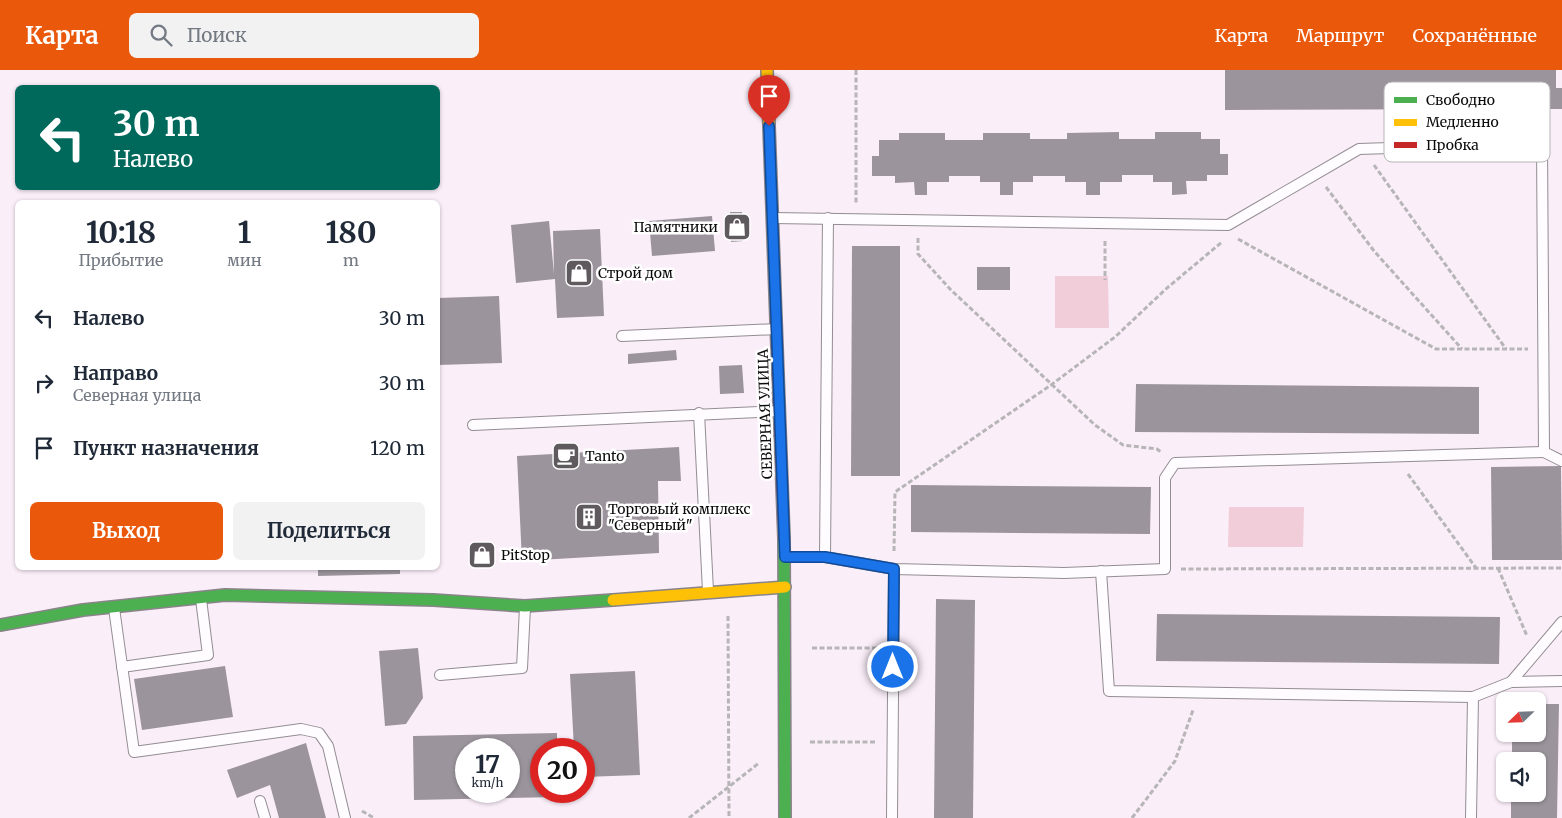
<!DOCTYPE html>
<html lang="ru">
<meta charset="utf-8">
<style>
:root{--surface:#fff;--page:#f2f2f3;--text:#1f2937;--muted:#747a83;--accent:#ea580c}
body{margin:0;font-family:Merriweather,serif;background:var(--page);color:var(--text);height:100vh;display:flex;flex-direction:column;font-size:19px;white-space:nowrap}
*{box-sizing:border-box;margin:0}
p{font-size:16px;color:var(--muted)}
.icon{flex:none;width:28px;height:28px;fill:none;stroke:currentColor;stroke-width:2;stroke-linecap:round;stroke-linejoin:round}
.map{position:relative;flex:1;overflow:hidden}
.panel{position:absolute;left:15px;top:130px;width:425px;height:370px;display:flex;flex-direction:column;background:var(--surface);border-radius:8px;box-shadow:0 1px 4px #0004}
.panel>*{flex:none}
.top-card{position:absolute;left:15px;top:15px;width:425px;height:105px;border-radius:8px;box-shadow:0 1px 4px #0004;background:#00695c;color:#fff;overflow:hidden}
.needle{width:32px;rotate:247deg}
.buttons{position:absolute;left:1496px;top:622px;display:grid;gap:10px}
.buttons a{display:grid;place-items:center;width:50px;height:50px;border-radius:8px;background:var(--surface);box-shadow:0 1px 4px #0004;font-size:25px}
.speed{position:absolute;left:455px;top:668px;display:flex;gap:10px;font-size:25px;font-weight:700;text-align:center}
.speed>*{display:grid;place-content:center;width:65px;height:65px;border-radius:50%;background:var(--surface);box-shadow:0 1px 4px #0004;line-height:1}
.speed small{font-size:12px;font-weight:400}
.speed .limit{border:8px solid #d22;background:#fff;color:#111}
.pin{position:absolute;display:grid;place-items:center;width:42px;height:42px;color:#fff;margin:-51px -21px;border-radius:50% 50% 50% 0;rotate:-45deg;box-shadow:0 0 5px #0007}
.pin .icon{rotate:45deg}
.me{position:absolute;width:55px;margin:-28px;rotate:0deg;stroke-linejoin:round;filter:drop-shadow(0 0 4px #0008)}
.turn{display:flex;align-items:center;gap:18px;height:105px;padding:0 15px;font-size:22px}
.turn .icon{width:65px;height:65px;stroke-width:2.5}
.turn b{display:block;font-size:35px;line-height:42px}
.eta{display:flex;justify-content:space-evenly;align-items:center;height:85px;text-align:center}
.eta b{font-size:30px;font-weight:700;line-height:35px}
.action{display:flex;gap:10px;margin-top:auto;padding:10px 15px}
.action a{flex:1;height:58px;border-radius:8px;background:var(--accent);color:#fff;font-size:20px;font-weight:700;line-height:58px;text-align:center}
.action a+a{background:var(--page);color:var(--text)}
ul{padding:0;list-style:none}
li{display:flex;align-items:center;gap:15px;height:65px;padding:0 15px}
li div{flex:1}
li b{display:block;font-size:19px}
li em{font-style:normal}
header{display:flex;align-items:center;gap:30px;box-sizing:border-box;height:70px;padding:0 25px;background:var(--accent);color:#fff}
header strong{font-size:24px}
nav{display:flex;gap:28px;margin-inline-start:auto;font-size:18px}
.search{width:350px;height:45px;background:var(--page);display:flex;align-items:center;gap:12px;box-sizing:border-box;padding:0 18px;border-radius:8px;color:var(--muted);font-size:19px}
.map>svg:first-child{display:block}
.green{fill:#f1cdda}
.building{fill:#9b949c;fill-rule:evenodd}
.lines{fill:none;stroke-linecap:round;stroke-linejoin:round}
.lane-casing{stroke:#938d92;stroke-width:12}
.fast-casing{stroke:#898489;stroke-width:14}
.slow-casing{stroke:#898489;stroke-width:14}
.jam-casing{stroke:#898489;stroke-width:14}
.path{stroke:#b7b5b7;stroke-width:3;stroke-dasharray:5 2.5;stroke-linecap:butt}
.lane{stroke:#fefcfe;stroke-width:10}
.fast{stroke:#4caf50;stroke-width:11}
.slow{stroke:#ffc107;stroke-width:11}
.jam{stroke:#c62828;stroke-width:11}
.route-casing{stroke:#114b97;stroke-width:12}
.route{stroke:#1a73e8;stroke-width:9}
.labels{text-anchor:middle;dominant-baseline:central;stroke-width:5;stroke-linejoin:round;paint-order:stroke}
.poi-label{font-size:14px;fill:#0b0b0b;stroke:#fff;text-anchor:start}
.street-label{font-size:14px;fill:#0b0b0b;stroke:#fff}
.key{fill:#fff;stroke:#b6b6b6;stroke-width:1}
.key-label{font-size:14px;fill:#0b0b0b}
</style>
<header>
<strong>Карта</strong>
<div class="search"><svg class="icon" aria-label="search" viewBox="0 0 24 24"><circle cx="10" cy="10" r="6"/><path d="M15 15l6 6"/></svg>Поиск</div>
<nav><a>Карта</a><a>Маршрут</a><a>Сохранённые</a></nav>
</header>
<div class="map">
<svg width="1562" height="748" viewBox="0 0 1562 748">
<rect width="100%" height="100%" fill="#faeef9"/>
<g class="green">
<polygon points="1055,206 1108,206 1109,258 1055,258"/>
<polygon points="1229,437 1304,437 1303,477 1228,477"/>
</g>
<g class="building">
<polygon points="1225,0 1556,0 1556,18 1562,18 1562,39 1225,40"/>
<polygon points="1119,62 1119,69 1155,69 1155,62 1201,62 1201,69 1220,69 1220,84 1228,84 1228,105 1207,105 1207,111 1186,111 1187,124 1172,125 1172,112 1153,112 1153,105 1122,105 1122,112 1100,112 1100,125 1086,125 1086,112 1065,112 1065,106 1033,106 1033,112 1013,112 1013,125 1000,125 1000,112 980,112 980,106 949,106 949,112 927,112 927,125 915,125 914,112 895,113 895,106 872,106 872,86 879,86 879,70 899,70 899,63 945,63 945,70 983,70 983,63 1030,63 1030,69 1067,69 1067,63"/>
<polygon points="730,142 742,142 743,171 731,172"/>
<polygon points="712,146 715,181 652,186 649,151"/>
<polygon points="549,151 554,204 553,161 600,159 604,246 557,248 555,209 516,213 511,155"/>
<polygon points="852,176 900,176 900,406 851,406"/>
<rect x="977" y="197" width="33" height="23"/>
<polygon points="499,226 502,293 438,295 438,228"/>
<polygon points="676,280 677,290 628,294 628,284"/>
<polygon points="742,295 744,323 720,324 719,296"/>
<polygon points="1136,314 1479,317 1479,364 1135,362"/>
<polygon points="679,377 681,411 658,411 659,483 522,491 517,386"/>
<polygon points="1561,396 1562,490 1492,490 1491,397"/>
<polygon points="911,415 1151,417 1150,464 911,462"/>
<polygon points="318,498 400,498 400,504 318,506"/>
<polygon points="936,529 975,530 973,748 934,748"/>
<polygon points="1157,544 1500,547 1499,594 1156,591"/>
<polygon points="418,578 423,628 406,654 385,656 379,581"/>
<polygon points="225,596 233,647 142,660 134,609"/>
<polygon points="635,601 640,705 584,707 584,679 574,679 570,604"/>
<polygon points="1538,634 1559,634 1557,748 1511,748 1511,724 1538,724 1538,691 1512,691 1512,664 1538,664"/>
<path d="M 557,663 L 557,679 L 541,679 L 541,721 L 558,721 L 558,727 L 414,730 L 413,666 ZM 466,679 L 509,679 L 509,721 L 466,721 Z"/>
<polygon points="306,673 326,748 279,748 270,715 237,728 227,700"/>
</g>
<g class="lines">
<g class="lane-casing">
<g id="lane">
<polyline points="773,148 1228,155 1359,79 1542,73 1544,382 1562,391"/>
<polyline points="622,266 776,259"/>
<polyline points="699,343 708,521"/>
<polyline points="473,355 779,341"/>
<polyline points="786,487 825,487 894,499 1064,503 1165,499 1165,408 1175,393 1544,382"/>
<polyline points="825,487 828,148"/>
<polyline points="1101,501 1109,621 1473,627 1511,612 1562,611"/>
<polyline points="114,538 134,682 301,659 319,663 328,676 345,748"/>
<polyline points="122,597 208,585 201,529"/>
<polyline points="440,605 522,598 525,537"/>
<polyline points="1511,612 1562,552"/>
<polyline points="260,731 265,748"/>
<polyline points="892,748 894,499"/>
<polyline points="1471,748 1473,627"/>
</g>
</g>
<g class="fast-casing">
<g id="fast">
<polyline points="784,469 785,748"/>
<polyline points="0,555 83,540 225,525 433,530 525,536 613,530"/>
</g>
</g>
<g class="slow-casing">
<g id="slow">
<polyline points="767,0 776,250"/>
<polyline points="613,530 785,517"/>
</g>
</g>
<g class="jam-casing">
<polyline id="jam" points="776,250 784,469"/>
</g>
<g class="path">
<polyline points="856,0 856,133"/>
<polyline points="1374,95 1506,279"/>
<polyline points="1326,117 1374,181 1462,279"/>
<polyline points="918,168 918,184 951,220 1095,355 1123,375 1157,379 1161,382"/>
<polyline points="1238,169 1436,279 1528,279"/>
<polyline points="1105,171 1105,210"/>
<polyline points="1408,404 1476,498"/>
<polyline points="894,481 895,422 1051,315 1115,267 1167,218 1222,172"/>
<polyline points="1498,498 1527,566"/>
<polyline points="1181,499 1562,498"/>
<polyline points="728,546 729,748"/>
<polyline points="812,578 878,578"/>
<polyline points="810,672 876,672"/>
<polyline points="362,741 374,748"/>
<polyline points="689,748 759,693"/>
<polyline points="1132,748 1175,691 1193,640"/>
</g>
<use href="#lane" class="lane"/>
<use href="#fast" class="fast"/>
<use href="#slow" class="slow"/>
<use href="#jam" class="jam"/>
</g>
<g class="lines">
<g class="route-casing">
<polyline id="route" points="769,56 785,487 825,487 894,499 893,597"/>
</g>
<use href="#route" class="route"/>
</g>
<defs>
<g id="shop-square" transform="scale(1.4375)"><rect x="-9" y="-9" width="18" height="18" rx="4" fill="#5f5a5e" stroke="#fff"/><path d="M-5-2.5h2.3a2.7 3.5 0 0 1 5.4 0H5L5.5 6h-11ZM-1.5-2.5h3a1.5 2.3 0 0 0-3 0Z" fill="#fff"/></g>
<g id="cafe-square" transform="scale(1.4375)"><rect x="-9" y="-9" width="18" height="18" rx="4" fill="#5f5a5e" stroke="#fff"/><path d="M-5.5-4.5H6V0H3Q3 3.5 0 3.5H-2.5Q-5.5 3.5-5.5 0ZM3-3.2v2h1.7v-2ZM-6 4.5H4V6H-6Z" fill="#fff"/></g>
<g id="building-square" transform="scale(1.4375)"><rect x="-9" y="-9" width="18" height="18" rx="4" fill="#5f5a5e" stroke="#fff"/><path d="M-4-6H4V6H1V3H-1V6H-4ZM-2.5-4.3h1.7v1.8h-1.7ZM.8-4.3h1.7v1.8H.8ZM-2.5-1h1.7V.8h-1.7ZM.8-1h1.7V.8H.8Z" fill="#fff"/></g>
</defs>
<g fill-rule="evenodd">
<use href="#shop-square" x="737" y="157"/>
<use href="#shop-square" x="579" y="203"/>
<use href="#cafe-square" x="566" y="386"/>
<use href="#building-square" x="589" y="447"/>
<use href="#shop-square" x="482" y="485"/>
</g>
<g class="labels">
<g class="poi-label">
<text x="718" y="157" text-anchor="end">Памятники</text>
<text x="598" y="203">Строй дом</text>
<text x="585" y="386">Tanto</text>
<text x="608" y="439">Торговый комплекс<tspan x="608" dy="16">"Северный"</tspan></text>
<text x="501" y="485">PitStop</text>
</g>
<g class="street-label">
<text transform="translate(765 344) rotate(-92)">СЕВЕРНАЯ УЛИЦА</text>
</g>
</g>
<rect x="1384" y="12" width="166" height="80" rx="8" class="key"/>
<rect x="1394" y="27" width="23" height="6" fill="#4caf50"/>
<rect x="1394" y="49" width="23" height="7" fill="#ffc107"/>
<rect x="1394" y="72" width="23" height="6" fill="#c62828"/>
<g class="key-label">
<text x="1426" y="35">Свободно</text>
<text x="1426" y="57">Медленно</text>
<text x="1426" y="80">Пробка</text>
</g>
</svg>
<div class="buttons">
<a><svg class="needle" viewBox="-14 -14 28 28"><path d="M0-13l5 13h-10z" fill="#e53935"/><path d="M0 13l5-13h-10z" fill="#747a83"/></svg></a>
<a><svg class="icon" aria-label="sound" viewBox="0 0 24 24"><path d="M4 9h4l5-4v14l-5-4H4zM17 9q2 3 0 6"/></svg></a>
</div>
<div class="speed"><div>17<small>km/h</small></div><div class="limit">20</div></div>
<div class="pin" style="left:769px;top:56px;background:#d93025"><svg class="icon" aria-label="arrive" viewBox="0 0 24 24"><path d="M6 21V4h12l-3 4 3 4H6"/></svg></div>
<svg class="me" style="left:893px;top:597px" viewBox="-20 -20 40 40"><circle r="17" fill="#1a73e8" stroke="#fff" stroke-width="3"/><path d="M0-11L8 9 0 5-8 9z" fill="#fff"/></svg>
<div class="top-card">
<div class="turn"><svg class="icon" aria-label="left" viewBox="0 0 24 24"><path d="M17 20v-9H6M10 6l-5 5 5 5"/></svg><div><b>30 m</b>Налево</div></div>
</div>
<section class="panel">
<div class="eta">
<div><b>10:18</b><p>Прибытие</p></div>
<div><b>1</b><p>мин</p></div>
<div><b>180</b><p>m</p></div>
</div>
<ul>
<li><svg class="icon" aria-label="left" viewBox="0 0 24 24"><path d="M17 20v-9H6M10 6l-5 5 5 5"/></svg><div><b>Налево</b></div><em>30 m</em></li>
<li><svg class="icon" aria-label="right" viewBox="0 0 24 24"><path d="M7 20v-9h11M14 6l5 5-5 5"/></svg><div><b>Направо</b><p>Северная улица</p></div><em>30 m</em></li>
<li><svg class="icon" aria-label="arrive" viewBox="0 0 24 24"><path d="M6 21V4h12l-3 4 3 4H6"/></svg><div><b>Пункт назначения</b></div><em>120 m</em></li>
</ul>
<div class="action"><a>Выход</a><a>Поделиться</a></div>
</section>
</div>
